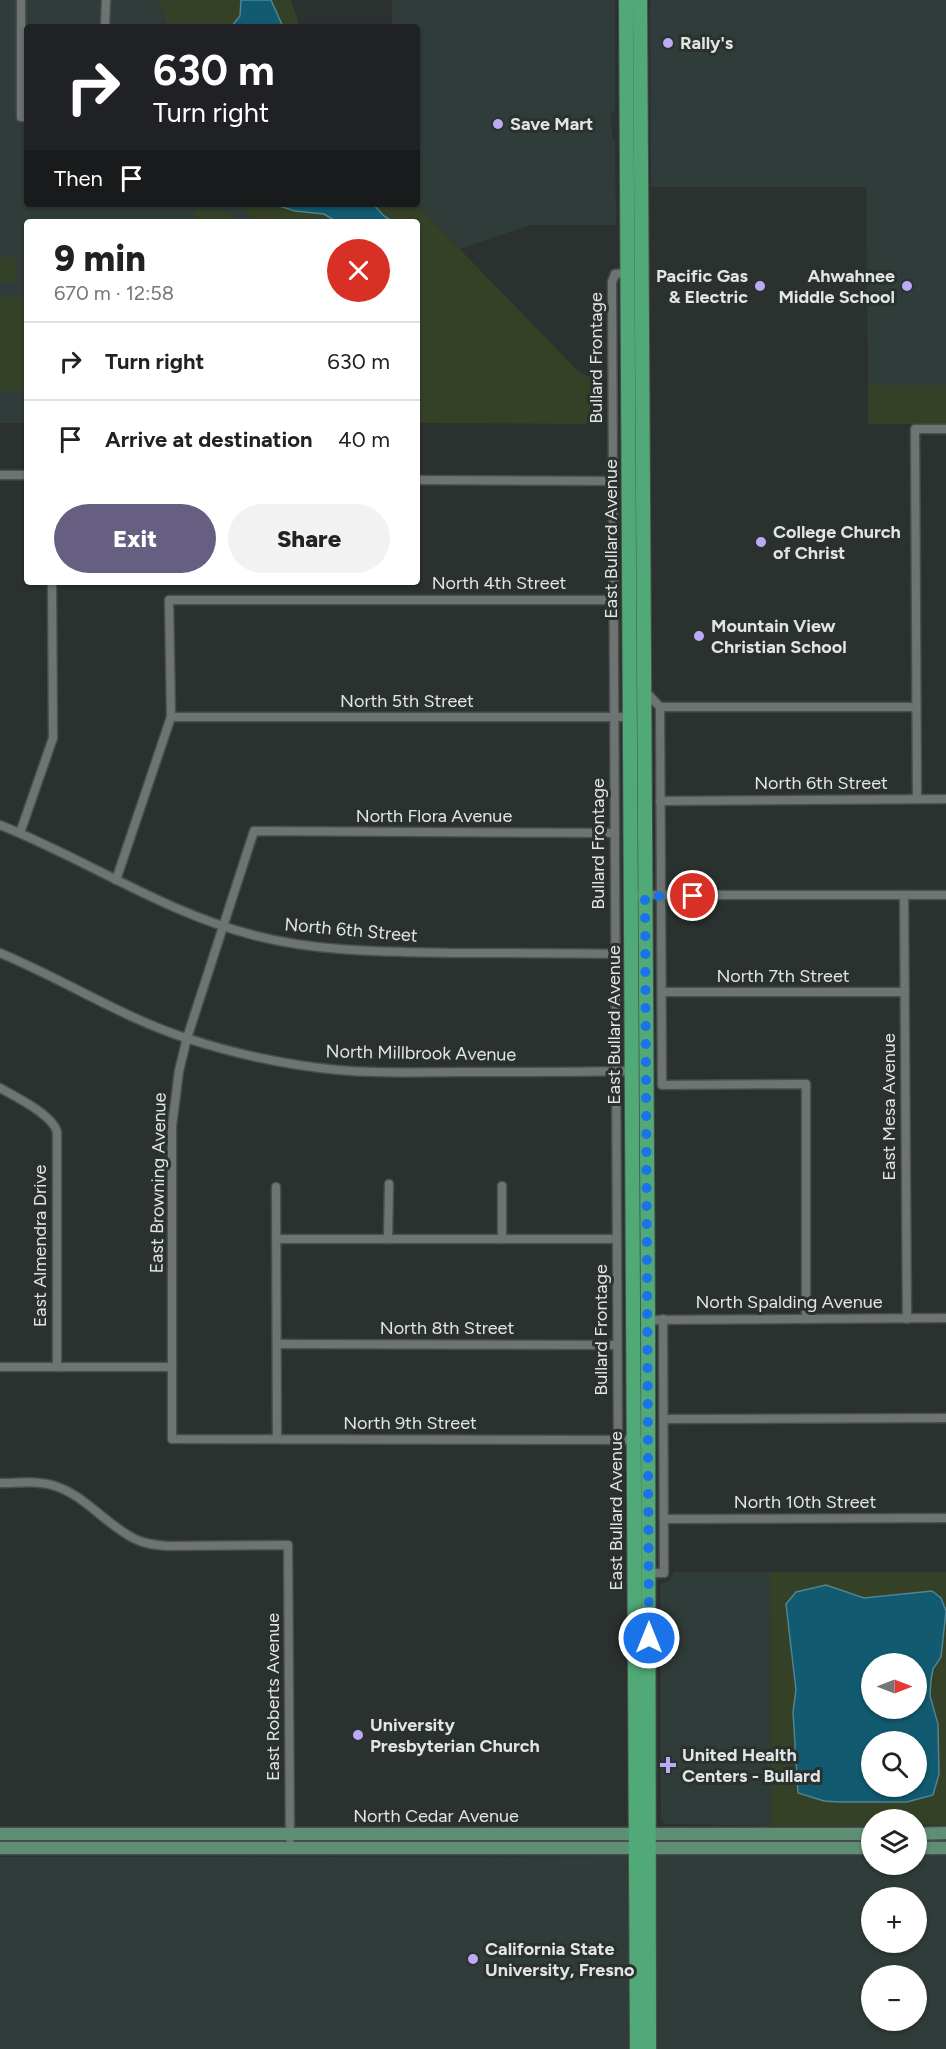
<!DOCTYPE html>
<meta charset="utf-8">
<style>
:root{--surface:#fff;--page:#f2f2f2;--text:#222;--muted:#767676;--line:#e0e0e0;--accent:#675f81}
body{margin:0;font-family:Figtree,sans-serif;background:var(--page);color:var(--text);height:100vh;display:flex;flex-direction:column;font-size:22px;white-space:nowrap}
*{box-sizing:border-box;margin:0}
p{font-size:20px;color:var(--muted)}
.icon{flex:none;width:33px;height:33px;fill:none;stroke:currentColor;stroke-width:2;stroke-linecap:round;stroke-linejoin:round}
.map{position:relative;flex:1;overflow:hidden}
.panel{position:absolute;left:24px;top:219px;width:396px;height:366px;display:flex;flex-direction:column;background:var(--surface);border-radius:6px;box-shadow:0 2px 4px #0004}
.panel>*{flex:none}
.guide{position:absolute;left:24px;top:24px;width:396px;height:183px;border-radius:6px;box-shadow:0 2px 4px #0004;background:#202124;color:#fff;overflow:hidden}
.needle{width:39px;rotate:90deg}
.controls{position:absolute;left:861px;top:1653px;display:grid;gap:12px}
.controls a{display:grid;place-items:center;width:66px;height:66px;border-radius:50%;background:var(--surface);box-shadow:0 2px 4px #0004;font-size:30px}
.pin{position:absolute;display:grid;place-items:center;width:51px;height:51px;color:#fff;margin:-26px;border:3px solid #fff;border-radius:50%;box-shadow:0 2px 6px #0007}
.me{position:absolute;width:66px;margin:-33px;rotate:0deg;stroke-linejoin:round;filter:drop-shadow(0 0 4px #0008)}
.turn{display:flex;align-items:center;gap:21px;height:126px;padding:0 30px;font-size:27px}
.turn .icon{width:78px;height:78px;stroke-width:2.5}
.turn b{display:block;font-size:42px;line-height:51px}
.then{display:flex;align-items:center;height:57px;padding:0 30px;background:#0003;gap:12px;font-size:22px}
.round{display:grid;place-items:center;flex:none;width:63px;height:63px;border-radius:32px;background:var(--page)}
.headline{display:flex;align-items:center;justify-content:space-between;height:102px;padding:0 30px}
h1{font-size:36px;font-weight:800;line-height:45px}
.button{display:flex;gap:12px;margin-top:auto;padding:12px 30px}
.button a{flex:1;height:69px;border-radius:36px;background:var(--accent);color:#fff;font-size:24px;font-weight:800;line-height:69px;text-align:center}
.button a+a{background:var(--page);color:var(--text)}
ul{padding:0;list-style:none}
li{display:flex;align-items:center;gap:18px;height:78px;padding:0 30px;border-top:2px solid var(--line)}
li div{flex:1}
li b{display:block;font-size:22px}
li em{font-style:normal}
.map>svg:first-child{display:block}
.built{fill:#303c39;fill-rule:evenodd}
.green{fill:#344127;fill-rule:evenodd}
.water{fill:#115a70;stroke:#4f8493;stroke-width:1.5;fill-rule:evenodd}
.lines{fill:none;stroke-linecap:round;stroke-linejoin:round}
.street-casing{stroke:#494e4c;stroke-width:11}
.secondary-casing{stroke:#494e4c;stroke-width:15}
.primary-casing{stroke:#494e4c;stroke-width:16}
.street{stroke:#6d7472;stroke-width:8}
.secondary{stroke:#5e8e74;stroke-width:12}
.primary{stroke:#50a977;stroke-width:14}
.route{stroke:#1a73e8;stroke-width:10;stroke-dasharray:0 18}
.poi-dot{fill:#bcaaf6;stroke:#2b312f;stroke-width:2}
.labels{text-anchor:middle;dominant-baseline:central;stroke-width:6;stroke-linejoin:round;paint-order:stroke}
.poi-label{font-size:18px;font-weight:bold;fill:#e1e5e4;stroke:#2b312f;text-anchor:start}
.street-label{font-size:18px;fill:#e1e5e4;stroke:#2b312f}
</style>
<div class="map">
<svg width="946" height="2049" viewBox="0 0 946 2049">
<rect width="100%" height="100%" fill="#2b312f"/>
<g class="built">
<polygon points="0,0 159,0 167,27 27,27 27,204 238,204 255,222 27,222 27,423 0,423"/>
<polygon points="392,0 615,0 615,110 611,114 612,137 615,141 616,225 530,225 460,249 416,204 417,27 392,27"/>
<polygon points="650,0 946,0 946,385 868,385 866,187 651,187"/>
<polygon points="674,1572 770,1572 771,1826 665,1824 661,1819 660,1584 669,1581"/>
<path d="M 871,1856 L 872,1864 L 916,1864 L 917,1856 L 946,1856 L 946,2049 L 0,2049 L 0,1857 ZM 872,1898 L 916,1898 L 916,1942 L 872,1942 ZM 872,1976 L 916,1976 L 916,2020 L 872,2020 Z"/>
</g>
<g class="green">
<polygon points="159,0 291,0 300,27 167,27"/>
<polygon points="238,204 416,204 579,372 602,382 602,424 418,423 417,222 255,222"/>
<polygon points="207,208 221,211 245,222 195,222 195,209"/>
<rect x="0" y="257" width="17" height="25"/>
<polygon points="0,297 27,297 27,393 0,390"/>
<rect x="868" y="385" width="78" height="39"/>
<path d="M 770,1572 L 946,1572 L 946,1825 L 917,1825 L 916,1820 L 872,1820 L 871,1826 L 771,1826 ZM 872,1664 L 916,1664 L 916,1708 L 872,1708 ZM 872,1742 L 916,1742 L 916,1786 L 872,1786 Z"/>
</g>
<g class="water">
<polygon points="241,0 271,0 283,27 231,27 240,16"/>
<polygon points="273,204 373,204 384,216 394,222 337,222 324,214 295,211"/>
<path d="M 826,1585 L 864,1598 L 932,1591 L 941,1598 L 946,1611 L 941,1657 L 933,1669 L 931,1680 L 930,1696 L 938,1724 L 939,1774 L 933,1795 L 907,1802 L 839,1802 L 824,1801 L 798,1793 L 793,1712 L 796,1690 L 786,1604 L 796,1592 ZM 872,1664 L 916,1664 L 916,1708 L 872,1708 ZM 872,1742 L 916,1742 L 916,1786 L 872,1786 Z"/>
</g>
<g class="lines">
<g class="street-casing">
<g id="street">
<polyline points="21,0 21,117 27,117"/>
<polyline points="105,27 106,0"/>
<polyline points="0,475 27,475"/>
<polyline points="417,480 613,481"/>
<polyline points="645,691 660,707 916,707"/>
<polyline points="660,707 662,1085 806,1084 806,1319"/>
<polyline points="171,717 632,717"/>
<polyline points="917,799 915,429 946,429"/>
<polyline points="660,801 946,799"/>
<path d="M 0,825 C 86,859 163,912 253,935 C 318,952 385,952 452,953 C 506,953 561,953 615,954"/>
<polyline points="20,833 53,738 52,582"/>
<polyline points="615,833 254,831 187,1038 179,1071 172,1126 172,1439 648,1440"/>
<polyline points="116,880 171,717 169,600 614,600"/>
<polyline points="641,895 946,895"/>
<polyline points="904,895 907,1319"/>
<path d="M 0,953 C 63,979 121,1017 186,1038 C 235,1054 287,1065 338,1070 C 379,1074 420,1072 461,1072 C 519,1072 576,1072 634,1071"/>
<polyline points="662,992 905,992"/>
<path d="M 0,1088 C 16,1097 53,1115 57,1132 L 57,1367"/>
<polyline points="502,1186 502,1239"/>
<polyline points="276,1187 277,1439"/>
<polyline points="276,1239 617,1239"/>
<polyline points="388,1239 389,1184"/>
<polyline points="645,1320 946,1318"/>
<polyline points="277,1344 617,1345"/>
<polyline points="0,1367 172,1367"/>
<polyline points="664,1419 946,1418"/>
<polyline points="618,1440 612,282 615,274 630,273"/>
<path d="M 0,1483 C 18,1483 38,1480 55,1486 C 86,1496 106,1525 135,1539 C 145,1544 156,1545 167,1546 L 288,1545 L 290,1839"/>
<polyline points="664,1519 946,1518"/>
<polyline points="649,1573 664,1573 663,1319"/>
</g>
</g>
<g class="secondary-casing">
<g id="secondary">
<polyline points="0,1834 872,1834"/>
<polyline points="916,1834 946,1833"/>
<polyline points="0,1848 872,1848"/>
<polyline points="916,1848 946,1848"/>
</g>
</g>
<g class="primary-casing">
<g id="primary">
<polyline points="626,0 637,2049"/>
<polyline points="640,0 648,1320 649,2049"/>
</g>
</g>
<use href="#street" class="street"/>
<use href="#secondary" class="secondary"/>
<use href="#primary" class="primary"/>
</g>
<g class="lines">
<polyline class="route" points="649,1638 645,896 693,896"/>
</g>
<g class="poi-dot">
<circle cx="668" cy="43" r="6"/>
<circle cx="498" cy="124" r="6"/>
<circle cx="760" cy="286" r="6"/>
<circle cx="907" cy="286" r="6"/>
<circle cx="761" cy="542" r="6"/>
<circle cx="699" cy="636" r="6"/>
<circle cx="358" cy="1735" r="6"/>
<path d="M665 1756h6v6h6v6h-6v6h-6v-6h-6v-6h6z"/>
<circle cx="473" cy="1959" r="6"/>
</g>
<g class="labels">
<g class="poi-label">
<text x="680" y="43">Rally's</text>
<text x="510" y="124">Save Mart</text>
<text x="748" y="276" text-anchor="end">Pacific Gas<tspan x="748" dy="21">&amp; Electric</tspan></text>
<text x="895" y="276" text-anchor="end">Ahwahnee<tspan x="895" dy="21">Middle School</tspan></text>
<text x="773" y="532">College Church<tspan x="773" dy="21">of Christ</tspan></text>
<text x="711" y="626">Mountain View<tspan x="711" dy="21">Christian School</tspan></text>
<text x="370" y="1725">University<tspan x="370" dy="21">Presbyterian Church</tspan></text>
<text x="682" y="1755">United Health<tspan x="682" dy="21">Centers - Bullard</tspan></text>
<text x="485" y="1949">California State<tspan x="485" dy="21">University, Fresno</tspan></text>
</g>
<g class="street-label">
<text transform="translate(596 358) rotate(-90)">Bullard Frontage</text>
<text transform="translate(611 539) rotate(-90)">East Bullard Avenue</text>
<text x="499" y="583">North 4th Street</text>
<text x="407" y="701">North 5th Street</text>
<text x="821" y="783">North 6th Street</text>
<text x="434" y="816">North Flora Avenue</text>
<text transform="translate(598 844) rotate(-90)">Bullard Frontage</text>
<text transform="translate(351 930) rotate(5)">North 6th Street</text>
<text x="783" y="976">North 7th Street</text>
<text transform="translate(614 1025) rotate(-90)">East Bullard Avenue</text>
<text transform="translate(421 1053) rotate(1)">North Millbrook Avenue</text>
<text transform="translate(889 1107) rotate(-90)">East Mesa Avenue</text>
<text transform="translate(158 1183) rotate(-89)">East Browning Avenue</text>
<text transform="translate(40 1246) rotate(-90)">East Almendra Drive</text>
<text x="789" y="1302">North Spalding Avenue</text>
<text x="447" y="1328">North 8th Street</text>
<text transform="translate(601 1330) rotate(-90)">Bullard Frontage</text>
<text x="410" y="1423">North 9th Street</text>
<text x="805" y="1502">North 10th Street</text>
<text transform="translate(616 1511) rotate(-90)">East Bullard Avenue</text>
<text transform="translate(273 1697) rotate(-90)">East Roberts Avenue</text>
<text x="436" y="1816">North Cedar Avenue</text>
</g>
</g>
</svg>
<div class="controls">
<a><svg class="needle" viewBox="-14 -14 28 28"><path d="M0-13l5 13h-10z" fill="#e53935"/><path d="M0 13l5-13h-10z" fill="#767676"/></svg></a>
<a><svg class="icon" aria-label="search" viewBox="0 0 24 24"><circle cx="10" cy="10" r="6"/><path d="M15 15l6 6"/></svg></a>
<a><svg class="icon" aria-label="layers" viewBox="0 0 24 24"><path d="M12 4l9 5-9 5-9-5zM3 14l9 5 9-5"/></svg></a>
<a>+</a>
<a>−</a>
</div>
<div class="pin" style="left:693px;top:896px;background:#d93025"><svg class="icon" aria-label="arrive" viewBox="0 0 24 24"><path d="M6 21V4h12l-3 4 3 4H6"/></svg></div>
<svg class="me" style="left:649px;top:1638px" viewBox="-20 -20 40 40"><circle r="17" fill="#1a73e8" stroke="#fff" stroke-width="3"/><path d="M0-11L8 9 0 5-8 9z" fill="#fff"/></svg>
<div class="guide">
<div class="turn"><svg class="icon" aria-label="right" viewBox="0 0 24 24"><path d="M7 20v-9h11M14 6l5 5-5 5"/></svg><div><b>630 m</b>Turn right</div></div>
<div class="then">Then<svg class="icon" aria-label="arrive" viewBox="0 0 24 24"><path d="M6 21V4h12l-3 4 3 4H6"/></svg></div>
</div>
<section class="panel">
<div class="headline"><div><h1>9 min</h1><p>670 m · 12:58</p></div><a class="round" style="background:#d93025;color:#fff"><svg class="icon" aria-label="close" viewBox="0 0 24 24"><path d="M6 6l12 12M18 6L6 18"/></svg></a></div>
<ul>
<li><svg class="icon" aria-label="right" viewBox="0 0 24 24"><path d="M7 20v-9h11M14 6l5 5-5 5"/></svg><div><b>Turn right</b></div><em>630 m</em></li>
<li><svg class="icon" aria-label="arrive" viewBox="0 0 24 24"><path d="M6 21V4h12l-3 4 3 4H6"/></svg><div><b>Arrive at destination</b></div><em>40 m</em></li>
</ul>
<div class="button"><a>Exit</a><a>Share</a></div>
</section>
</div>
